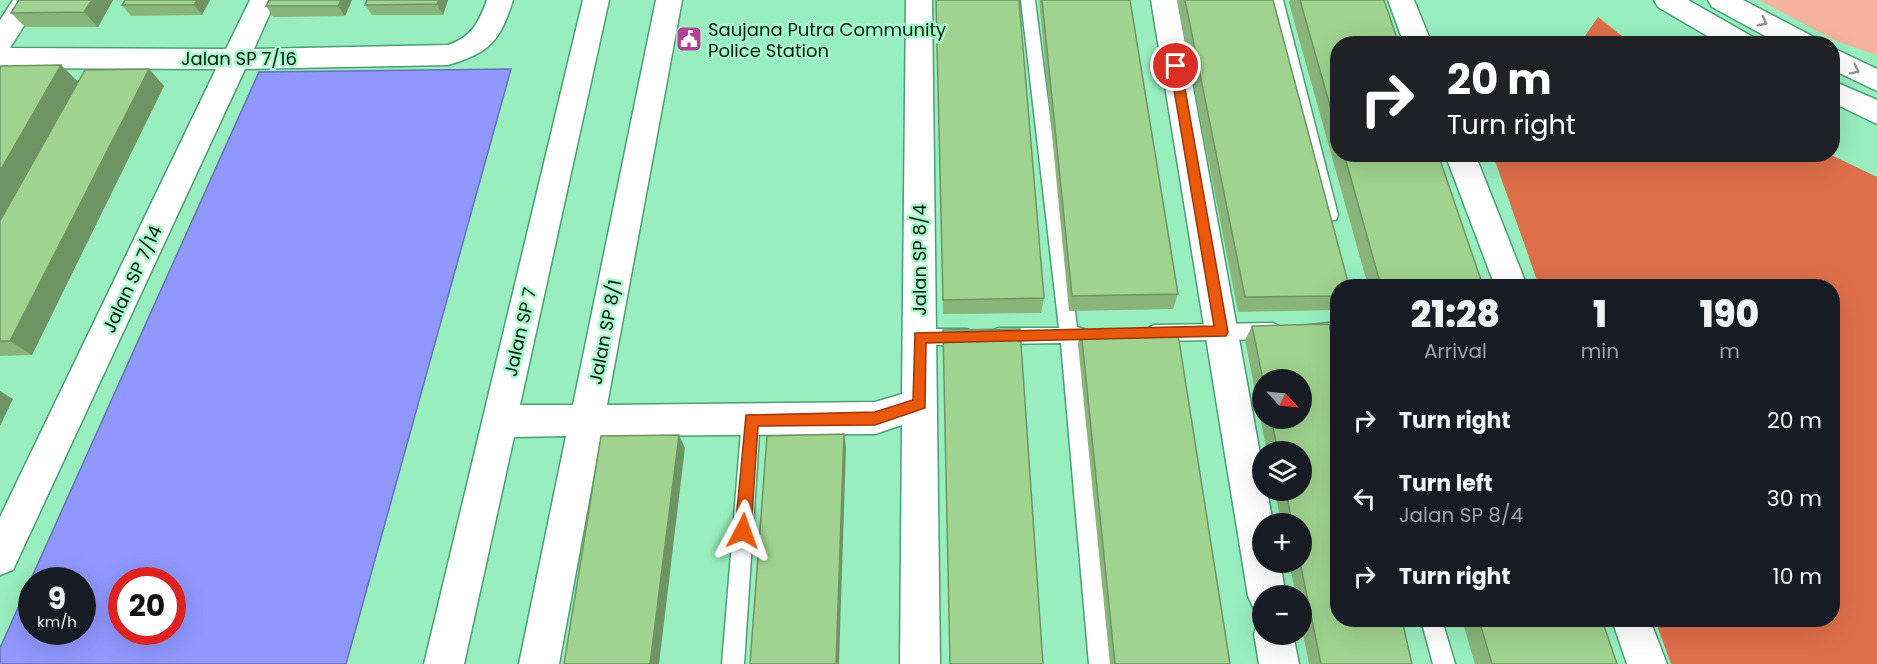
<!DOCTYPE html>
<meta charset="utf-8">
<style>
:root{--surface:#171b24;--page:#242831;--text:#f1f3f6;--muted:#9ea1a6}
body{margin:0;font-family:Poppins,sans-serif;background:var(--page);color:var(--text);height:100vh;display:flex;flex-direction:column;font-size:22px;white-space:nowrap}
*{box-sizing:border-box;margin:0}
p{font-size:20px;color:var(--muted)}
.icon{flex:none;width:33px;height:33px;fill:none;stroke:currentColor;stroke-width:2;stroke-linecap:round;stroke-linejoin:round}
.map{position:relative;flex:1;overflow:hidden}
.drawer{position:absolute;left:1330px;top:279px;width:510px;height:348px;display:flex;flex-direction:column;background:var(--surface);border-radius:24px;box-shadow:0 6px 24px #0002}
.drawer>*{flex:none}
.guide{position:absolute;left:1330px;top:36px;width:510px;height:126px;border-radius:24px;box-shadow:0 6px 24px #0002;background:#202124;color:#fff;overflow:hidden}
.needle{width:39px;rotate:116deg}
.buttons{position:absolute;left:1252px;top:369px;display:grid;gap:12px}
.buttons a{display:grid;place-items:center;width:60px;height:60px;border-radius:50%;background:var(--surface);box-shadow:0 6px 24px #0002;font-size:30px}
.speed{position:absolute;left:18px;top:567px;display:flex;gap:12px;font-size:30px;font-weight:700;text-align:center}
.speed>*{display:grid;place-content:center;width:78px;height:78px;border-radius:50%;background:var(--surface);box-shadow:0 6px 24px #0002;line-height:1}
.speed small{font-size:15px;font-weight:400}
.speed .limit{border:9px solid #d22;background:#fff;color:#111}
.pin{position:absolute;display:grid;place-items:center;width:51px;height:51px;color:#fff;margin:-26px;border:3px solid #fff;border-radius:50%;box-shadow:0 2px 6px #0007}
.me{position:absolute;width:66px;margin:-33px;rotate:4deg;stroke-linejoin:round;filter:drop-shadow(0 0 4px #0008)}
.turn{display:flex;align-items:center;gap:21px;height:126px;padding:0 18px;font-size:27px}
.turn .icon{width:78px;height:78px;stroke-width:2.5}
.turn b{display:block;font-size:42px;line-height:51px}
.eta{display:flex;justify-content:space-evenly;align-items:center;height:102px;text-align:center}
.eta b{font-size:36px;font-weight:800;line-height:42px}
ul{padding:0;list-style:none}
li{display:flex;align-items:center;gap:18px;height:78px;padding:0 18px}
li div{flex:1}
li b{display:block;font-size:22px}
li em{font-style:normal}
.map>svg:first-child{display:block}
.green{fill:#f7b39d}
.forest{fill:#de6f4a}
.water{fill:#9097fe;stroke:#6572b6;stroke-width:1.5;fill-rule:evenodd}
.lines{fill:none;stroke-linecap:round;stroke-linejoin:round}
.lane-casing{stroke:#4a9f73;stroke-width:3}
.street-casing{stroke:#4a9f73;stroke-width:3}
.highway-casing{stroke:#4a9f73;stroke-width:3}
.lane{fill:#fff;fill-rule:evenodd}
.street{fill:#fff;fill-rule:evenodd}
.highway{fill:#fff;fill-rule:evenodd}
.wall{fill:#89b57b;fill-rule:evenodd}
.shaded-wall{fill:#6f9464}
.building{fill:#9fd38f;stroke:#6f9464;stroke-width:1.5}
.oneway{stroke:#8d9892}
.route{fill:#ea580c;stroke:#983908;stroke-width:1.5}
.labels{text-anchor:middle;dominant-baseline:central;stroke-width:5;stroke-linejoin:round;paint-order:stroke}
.poi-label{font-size:18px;fill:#011a0d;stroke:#a6fccb;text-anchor:start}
.street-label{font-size:18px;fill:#011a0d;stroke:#a6fccb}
</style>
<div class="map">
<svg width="1877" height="664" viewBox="0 0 1877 664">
<rect width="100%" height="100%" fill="#98eebe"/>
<polygon class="green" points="1759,0 1877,0 1877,55 1836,41"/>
<g class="forest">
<polygon points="1598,17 1631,43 1580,43"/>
<polygon points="1493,155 1831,155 1877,177 1877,664 1671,664 1655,620 1833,620 1833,286 1539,286"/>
</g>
<path class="water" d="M 511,69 L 346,664 L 0,664 L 0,648 L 259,72 ZM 32,580 L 82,580 L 82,632 L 32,632 ZM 172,580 L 172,632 L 122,632 L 122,580 Z"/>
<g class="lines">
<g class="lane-casing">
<g id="lane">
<polygon points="1021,0 1035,0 1077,327 1087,330 1090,335 1087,340 1079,343 1111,664 1089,664 1061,343 998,344 992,341 989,336 992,331 998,328 1059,328"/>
<polygon points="1269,0 1283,0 1338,215 1336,220 1324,220 1322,215"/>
<polygon points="1338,322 1338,338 1301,336 1298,331 1301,326"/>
<polygon points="1273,323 1279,326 1282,331 1279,336 1273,339 1154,341 1148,338 1145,333 1148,328 1154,325"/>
<polygon points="919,329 967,329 973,332 976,337 973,342 967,345 919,345 913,342 910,337 913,332"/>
<polygon points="751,410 758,413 760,419 744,664 722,664 742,419 744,413"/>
<polygon points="1421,620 1442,620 1455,664 1433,664"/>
</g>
</g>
<g class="street-casing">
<g id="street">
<path d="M 13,0 L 40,0 L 10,48 L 226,49 L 250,0 L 276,0 L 254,49 L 448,45 C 472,37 479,22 487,0 L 513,0 C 500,41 490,53 448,65 L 245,69 L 13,570 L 0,575 L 0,517 L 216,69 L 0,68 L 0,20 Z"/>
<polygon points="583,0 609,0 520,405 573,405 656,0 682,0 607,405 875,402 902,394 906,0 932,0 940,664 900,664 902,425 875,434 601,436 559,664 519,664 566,436 514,437 464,664 424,664"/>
<polygon points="1151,0 1177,0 1263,470 1263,490 1267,490 1273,524 1263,524 1263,562 1280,562 1286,596 1263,596 1263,613 1254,609 1248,596"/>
<polygon points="1388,0 1414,0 1432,44 1404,44"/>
<polygon points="1445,154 1475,154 1527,286 1495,286"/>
<polygon points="1263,619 1263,634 1293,634 1299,664 1259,664 1254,634 1259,620"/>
<polygon points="1612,620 1650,620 1667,664 1627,664"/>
</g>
</g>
<g class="highway-casing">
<g id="highway">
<polygon points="1654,0 1688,0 1753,37 1756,44 1721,44 1658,7"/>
<polygon points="1708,0 1743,0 1814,37 1817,44 1780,44 1712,7"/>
<polygon points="1833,48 1877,69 1877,91 1833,70"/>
<polygon points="1833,81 1877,100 1877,124 1833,103"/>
</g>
</g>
<use href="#lane" class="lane"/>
<use href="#street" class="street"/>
<use href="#highway" class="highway"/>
</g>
<g class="wall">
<polygon points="19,0 113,0 98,27 25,27 11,13"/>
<polygon points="125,0 210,0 202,15 131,16 122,5"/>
<polygon points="269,0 352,0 345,16 273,17 266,6"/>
<polygon points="448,0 443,15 372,15 365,5"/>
<polygon points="936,0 1044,298 1041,313 943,314"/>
<polygon points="1039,0 1130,0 1178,294 1173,309 1069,311"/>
<polygon points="1177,0 1273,0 1338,286 1338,310 1238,312"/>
<polygon points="1290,0 1384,0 1338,44 1338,154 1438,154 1483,286 1368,286 1289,3"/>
<polygon points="61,65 78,82 20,186 149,69 164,86 32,355 0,356 0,66"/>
<path d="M 1329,324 L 1338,362 L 1338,620 L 1402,620 L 1412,664 L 1309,664 L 1302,628 L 1302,596 L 1296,596 L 1289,562 L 1302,562 L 1302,524 L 1281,524 L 1275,490 L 1302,490 L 1302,452 L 1267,452 L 1245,340 L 1252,326 ZM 1263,380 L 1302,380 L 1302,418 L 1263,418 Z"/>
<polygon points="1081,330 1230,664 1110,664 1078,344"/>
<polygon points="1462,620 1602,620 1617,664 1475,664"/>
</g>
<g class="shaded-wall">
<polygon points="92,0 113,0 98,27 84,12"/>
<polygon points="197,0 210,0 202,15 194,5"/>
<polygon points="341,0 352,0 345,16 338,6"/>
<polygon points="439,0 448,0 443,15 437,4"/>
<polygon points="61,65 78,82 0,222 0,171"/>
<polygon points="149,69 164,86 32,355 10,341"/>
<polygon points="0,391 13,399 0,426"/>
<polygon points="844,434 846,447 839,664 836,664"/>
<polygon points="679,435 685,448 659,664 650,664"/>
</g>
<g class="building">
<polygon points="19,0 92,0 84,12 11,13"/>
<polygon points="125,0 197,0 194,5 122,5"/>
<polygon points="269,0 341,0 338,6 266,6"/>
<polygon points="367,0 439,0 437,4 365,5"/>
<polygon points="936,0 1019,0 1044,298 943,300"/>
<polygon points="1042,0 1130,0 1178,294 1072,296"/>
<polygon points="1185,0 1273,0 1349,286 1338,286 1338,296 1245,297"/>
<polygon points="1300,0 1384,0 1399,44 1338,44 1338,134"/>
<polygon points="61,65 0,171 0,66"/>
<polygon points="149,69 10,341 0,341 0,221 85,70"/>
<polygon points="1344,154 1438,154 1483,286 1381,286"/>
<polygon points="1329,324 1338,362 1338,620 1402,620 1412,664 1321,664 1300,562 1302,562 1302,524 1292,524 1286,490 1302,490 1302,452 1278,452 1271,418 1302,418 1302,380 1263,380 1252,326"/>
<polygon points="1177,328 1230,664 1115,664 1081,330"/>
<polygon points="1020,329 1043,664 950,664 943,330"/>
<polygon points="844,434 836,664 750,664 767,436"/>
<polygon points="679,435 650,664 564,664 601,436"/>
<polygon points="1479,620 1602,620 1617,664 1492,664"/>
</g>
<defs><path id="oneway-chevron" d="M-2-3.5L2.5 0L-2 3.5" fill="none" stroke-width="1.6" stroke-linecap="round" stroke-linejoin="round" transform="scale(1.5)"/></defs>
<g class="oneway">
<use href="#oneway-chevron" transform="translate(1763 22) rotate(28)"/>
<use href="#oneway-chevron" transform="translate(1855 70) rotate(27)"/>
</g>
<polygon class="route" points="1176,62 1181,66 1228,332 1226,336 926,343 925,408 875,425 758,426 751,531 748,536 743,538 738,536 735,531 746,415 875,412 913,400 915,333 1214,326 1170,66"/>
<defs>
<g id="civic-square" transform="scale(1.35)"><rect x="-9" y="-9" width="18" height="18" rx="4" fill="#b43f97" stroke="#a6fccb"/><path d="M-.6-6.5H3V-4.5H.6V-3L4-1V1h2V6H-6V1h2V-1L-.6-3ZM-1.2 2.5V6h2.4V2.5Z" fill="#fff"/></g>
</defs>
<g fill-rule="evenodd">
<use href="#civic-square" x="689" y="39"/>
</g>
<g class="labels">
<g class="poi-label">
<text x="708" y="29">Saujana Putra Community<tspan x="708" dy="21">Police Station</tspan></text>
</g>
<g class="street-label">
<text x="239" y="58">Jalan SP 7/16</text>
<text transform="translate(919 260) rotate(-90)">Jalan SP 8/4</text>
<text transform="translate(132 279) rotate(-65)">Jalan SP 7/14</text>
<text transform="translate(520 332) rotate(-77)">Jalan SP 7</text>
<text transform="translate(605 332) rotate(-79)">Jalan SP 8/1</text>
</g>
</g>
</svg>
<div class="buttons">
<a><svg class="needle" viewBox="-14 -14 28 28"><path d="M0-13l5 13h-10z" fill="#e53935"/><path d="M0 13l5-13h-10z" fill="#9ea1a6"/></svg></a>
<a><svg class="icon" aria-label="layers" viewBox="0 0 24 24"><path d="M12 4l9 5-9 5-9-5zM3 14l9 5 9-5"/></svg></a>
<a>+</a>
<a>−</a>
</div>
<div class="speed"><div>9<small>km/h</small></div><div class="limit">20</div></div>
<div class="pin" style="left:1176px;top:66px;background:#d93025"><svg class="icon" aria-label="arrive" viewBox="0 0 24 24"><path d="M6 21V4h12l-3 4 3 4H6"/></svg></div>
<svg class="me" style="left:743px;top:531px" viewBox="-20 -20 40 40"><path d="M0-17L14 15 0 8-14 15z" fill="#ea580c" stroke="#fff" stroke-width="4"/></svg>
<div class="guide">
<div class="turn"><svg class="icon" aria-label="right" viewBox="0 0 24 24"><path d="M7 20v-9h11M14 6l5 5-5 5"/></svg><div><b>20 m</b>Turn right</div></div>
</div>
<section class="drawer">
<div class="eta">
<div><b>21:28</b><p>Arrival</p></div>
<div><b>1</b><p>min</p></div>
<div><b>190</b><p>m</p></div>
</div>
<ul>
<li><svg class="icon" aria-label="right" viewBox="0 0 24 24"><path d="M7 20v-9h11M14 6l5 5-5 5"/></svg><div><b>Turn right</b></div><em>20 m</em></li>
<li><svg class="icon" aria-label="left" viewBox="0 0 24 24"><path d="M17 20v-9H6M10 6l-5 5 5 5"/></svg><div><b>Turn left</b><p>Jalan SP 8/4</p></div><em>30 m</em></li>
<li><svg class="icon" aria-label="right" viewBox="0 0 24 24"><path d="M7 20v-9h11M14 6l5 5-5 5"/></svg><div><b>Turn right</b></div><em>10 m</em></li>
</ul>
</section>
</div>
